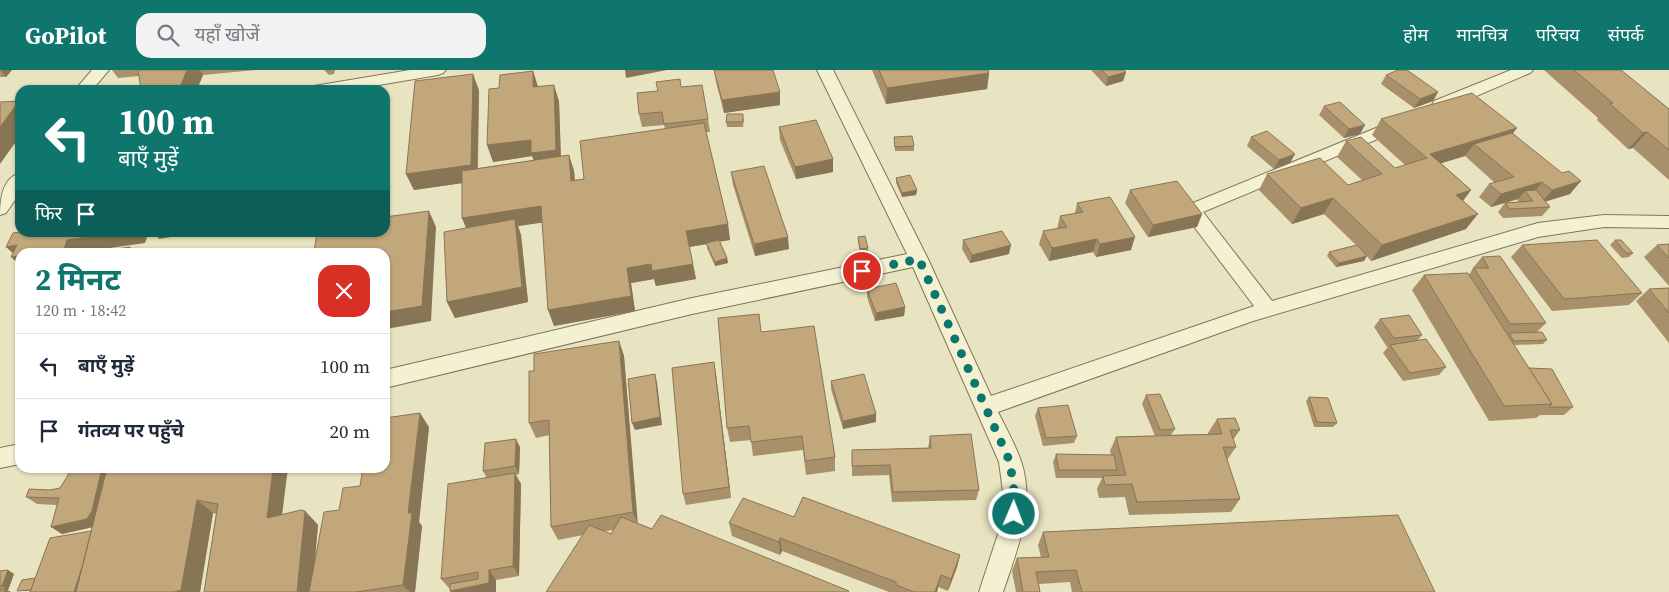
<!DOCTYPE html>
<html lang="hi">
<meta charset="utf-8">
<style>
:root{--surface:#fff;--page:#f2f2f3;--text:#1f2937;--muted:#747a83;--line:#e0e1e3;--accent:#0f766e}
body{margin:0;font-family:"Source Serif 4","Noto Sans Devanagari",serif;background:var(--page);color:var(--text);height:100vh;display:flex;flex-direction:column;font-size:19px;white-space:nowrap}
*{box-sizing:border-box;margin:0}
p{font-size:16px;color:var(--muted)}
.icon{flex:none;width:28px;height:28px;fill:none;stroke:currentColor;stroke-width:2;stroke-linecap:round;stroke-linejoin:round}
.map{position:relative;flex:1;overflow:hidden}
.drawer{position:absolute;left:15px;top:178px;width:375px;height:225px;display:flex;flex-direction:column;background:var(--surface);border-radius:15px;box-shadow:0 1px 4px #0004}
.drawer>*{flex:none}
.top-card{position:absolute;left:15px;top:15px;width:375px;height:152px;border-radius:15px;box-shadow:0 1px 4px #0004;background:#0f766e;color:#fff;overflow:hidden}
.pin{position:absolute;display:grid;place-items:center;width:42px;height:42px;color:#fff;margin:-21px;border:2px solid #fff;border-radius:50%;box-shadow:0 1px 5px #0007}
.me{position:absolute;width:55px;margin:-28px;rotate:1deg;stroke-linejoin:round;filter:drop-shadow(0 0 4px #0008)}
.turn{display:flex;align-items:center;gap:18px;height:105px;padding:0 20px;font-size:22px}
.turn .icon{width:65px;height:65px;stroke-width:2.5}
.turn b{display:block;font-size:35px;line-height:42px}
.then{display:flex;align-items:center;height:48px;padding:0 20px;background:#0003;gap:10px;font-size:19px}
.round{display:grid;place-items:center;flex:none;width:52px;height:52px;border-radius:15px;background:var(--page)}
.headline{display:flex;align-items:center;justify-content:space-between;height:85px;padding:0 20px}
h1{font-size:30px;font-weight:700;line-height:38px;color:var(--accent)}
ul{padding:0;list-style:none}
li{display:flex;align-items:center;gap:15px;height:65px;padding:0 20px;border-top:1px solid var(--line)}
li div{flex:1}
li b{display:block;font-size:19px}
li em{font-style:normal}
header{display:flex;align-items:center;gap:30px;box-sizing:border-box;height:70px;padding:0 25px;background:var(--accent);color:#fff}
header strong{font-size:24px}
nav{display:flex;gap:28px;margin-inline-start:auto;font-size:18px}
.search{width:350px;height:45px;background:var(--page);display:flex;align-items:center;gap:12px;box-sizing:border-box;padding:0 18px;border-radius:15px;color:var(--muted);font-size:19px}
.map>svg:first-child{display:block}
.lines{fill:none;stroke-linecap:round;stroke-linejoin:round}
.street-casing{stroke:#7f755b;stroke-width:2}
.street{fill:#f4f1d3;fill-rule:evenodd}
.wall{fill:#a7906a;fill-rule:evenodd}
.shaded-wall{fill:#887556}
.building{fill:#c2a77b;stroke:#887556}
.route{stroke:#0f766e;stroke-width:9;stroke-dasharray:0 16.2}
</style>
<header>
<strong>GoPilot</strong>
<div class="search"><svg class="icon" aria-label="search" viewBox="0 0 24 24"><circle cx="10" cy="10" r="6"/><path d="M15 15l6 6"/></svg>यहाँ खोजें</div>
<nav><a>होम</a><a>मानचित्र</a><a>परिचय</a><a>संपर्क</a></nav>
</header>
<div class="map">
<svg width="1669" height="522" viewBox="0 0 1669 522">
<rect width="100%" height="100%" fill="#e8e4c1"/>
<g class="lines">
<g class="street-casing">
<g id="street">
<polygon points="92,0 109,0 92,20 75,20"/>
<polygon points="410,0 446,0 443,3 438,5 349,20 312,20 314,16"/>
<path d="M 817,0 L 833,0 L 928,189 L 991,326 L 1254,236 L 1189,150 L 1185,139 L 1188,135 L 1398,49 L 1404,50 L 1406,54 L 1404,58 L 1203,142 L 1272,231 L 1538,153 L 1604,145 L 1669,146 L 1669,158 L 1604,157 L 1538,167 L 1253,251 L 998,342 C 1006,358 1015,374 1021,391 C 1036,435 1017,480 1003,522 L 979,522 L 1000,458 L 1004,429 L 999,392 L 913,197 L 692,244 L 385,318 L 385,300 L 692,228 L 907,184 Z"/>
<polygon points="1511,0 1533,0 1530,3 1446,39 1440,40 1434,39 1432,35 1434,31"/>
<path d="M 20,103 L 20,123 L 6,143 L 0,145 C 0,130 2,108 20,103 Z"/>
<polygon points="20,374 20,394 0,398 0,378"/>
</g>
</g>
<use href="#street" class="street"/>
</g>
<g class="wall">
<polygon points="0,0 12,0 6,7 0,7"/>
<polygon points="112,0 256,0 203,5 139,6 118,8"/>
<polygon points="324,0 335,0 334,4 329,5"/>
<polygon points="714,0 780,22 780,35 724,43 716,12"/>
<polygon points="872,0 988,0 989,3 987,19 886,34"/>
<polygon points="1091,0 1124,0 1126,2 1123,11 1106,16"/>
<polygon points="1544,0 1621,0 1669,39 1669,110 1633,78 1628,79 1597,50 1598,48"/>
<polygon points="533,1 538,17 559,31 561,86 569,85 574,101 575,110 584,109 665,59 664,55 642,57 639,44 681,17 708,49 710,62 706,62 728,154 730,170 719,171 727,188 728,193 715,196 707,178 707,174 689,177 696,209 656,216 654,209 631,213 635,241 554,256 542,152 518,156 521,165 528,232 455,248 447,232 466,158 462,148 462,113 414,120 406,104 479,20 478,98 534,90 532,86 493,92 499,18"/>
<polygon points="1386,5 1438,22 1433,31 1414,38 1381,14"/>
<polygon points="1324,36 1360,64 1344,68 1319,45"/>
<polygon points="744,48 743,57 727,57 726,52"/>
<polygon points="1381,49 1513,63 1570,124 1545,131 1550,137 1542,146 1503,148 1498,142 1505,133 1519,132 1517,130 1518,129 1491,137 1479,127 1489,114 1495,113 1465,86 1441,93 1471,120 1463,131 1466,159 1371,191 1366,185 1364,191 1336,197 1327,186 1329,182 1356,175 1324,144 1292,154 1259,120 1267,104 1348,115 1362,110 1337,87 1346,71 1395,98 1405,95 1372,65"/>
<polygon points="779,57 833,89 833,102 796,109 780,70"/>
<polygon points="894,67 914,76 914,81 895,81 894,71"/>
<polygon points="1251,67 1290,93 1274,99 1247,76"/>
<polygon points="731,102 789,179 755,186 733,115"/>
<polygon points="896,108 917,120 916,125 902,127 896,113"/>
<polygon points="1130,120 1202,144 1197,157 1148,167 1125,133"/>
<polygon points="1077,133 1131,180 1096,187 1093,182 1049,191 1039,174 1043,161 1057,159 1060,146 1075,143"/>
<polygon points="858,167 868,178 868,182 860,183 858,172"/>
<polygon points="963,170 1009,184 970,193 962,179"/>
<polygon points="1615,170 1633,183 1629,187 1622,188 1610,175"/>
<polygon points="1669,174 1669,216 1644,187 1657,175"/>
<polygon points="1522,175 1642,223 1629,235 1552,241 1511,187"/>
<polygon points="1482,187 1546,253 1537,262 1547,270 1543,274 1514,275 1529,298 1573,337 1564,345 1540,345 1536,348 1489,351 1412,220 1424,205 1469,205 1472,200 1472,199"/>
<polygon points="1669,218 1669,273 1636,231 1649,219"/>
<polygon points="867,219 905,237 904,246 875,251 867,227"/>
<polygon points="1380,249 1422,265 1418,270 1446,297 1439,305 1403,311 1383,283 1388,277 1387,277 1374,257"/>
<polygon points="761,262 835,387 835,401 806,405 803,380 753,386 751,370 730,372 727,358"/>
<path d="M 619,271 L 624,286 L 637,453 L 652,459 L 849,522 L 583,465 L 558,470 L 551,457 L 549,365 L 536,368 L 529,353 L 534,301 ZM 613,460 L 611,464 L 604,461 L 607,461 Z"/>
<polygon points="714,292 731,428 686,435 683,424"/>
<polygon points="831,311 876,344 876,352 843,359 831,319"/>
<polygon points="1146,325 1175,359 1171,365 1208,364 1208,363 1217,349 1240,360 1233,370 1236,377 1227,390 1240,429 1231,442 1129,445 1125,427 1099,428 1097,419 1102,408 1056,408 1053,392 1056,384 1111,385 1110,381 1116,367 1155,366 1142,334"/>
<polygon points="1309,327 1337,353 1333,357 1314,357 1306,331"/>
<polygon points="1038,338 1077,366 1074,373 1043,376 1035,346"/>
<polygon points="429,357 419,452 422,456 415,522 204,522 216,444 213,443 200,522 17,521 35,508 91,461 92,457 62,464 51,457 57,435 37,434 26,427 50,420 60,418 86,398 107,398 282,445 305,441 318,455 314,498 339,440 360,416"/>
<polygon points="930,366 979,420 976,430 892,432 889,405 852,406 852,380 928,378"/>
<polygon points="520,377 519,404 515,405 521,414 519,506 496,510 496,522 451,522 450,521 450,518 449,518 441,509 487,408 483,401"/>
<polygon points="794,447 960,485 957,497 948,521 938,517 937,522 889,522 782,481 780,485 732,466 729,453"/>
<polygon points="1043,462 1435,522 1072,522 1070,512 1039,514 1040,522 1016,522 1012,501 1017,488 1041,487 1038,475"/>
<polygon points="0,501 14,504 8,520 0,522"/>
</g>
<g class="shaded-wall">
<polygon points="0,0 12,0 6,7"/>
<polygon points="187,0 200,0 203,5 197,20 179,20"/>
<polygon points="625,0 667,0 626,8"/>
<polygon points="533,1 538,17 533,17"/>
<polygon points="1126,2 1123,11 1106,16 1108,7"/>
<polygon points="989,3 987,19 886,34 887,18"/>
<polygon points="473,4 479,20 477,111 414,120 406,104"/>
<polygon points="554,15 559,31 561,96 537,100 532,86 493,92 487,75"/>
<polygon points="780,22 780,35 724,43 722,30"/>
<polygon points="1438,22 1433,31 1414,38 1420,29"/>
<polygon points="19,31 20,32 20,66 0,94 0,57"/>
<polygon points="1365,55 1360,64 1344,68 1349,59"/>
<polygon points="1517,58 1505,74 1474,74 1465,86 1419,100 1430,84"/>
<polygon points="1647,62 1633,78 1628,79 1643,63"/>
<polygon points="1295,84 1290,93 1274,99 1279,90"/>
<polygon points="569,85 574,101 576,127 571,111"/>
<polygon points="833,89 833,102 796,109 795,97"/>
<polygon points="1581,111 1570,124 1541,133 1552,120"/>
<polygon points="1542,112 1532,125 1525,121 1518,129 1491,137 1501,124"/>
<polygon points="917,120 916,125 902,127 902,123"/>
<polygon points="1471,120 1459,136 1456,125"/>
<polygon points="1333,128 1324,144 1292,154 1301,138"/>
<polygon points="541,136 547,152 518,156 521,165 528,232 455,248 447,232 469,164 462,148"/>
<polygon points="429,141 436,157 431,251 386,259 385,265 385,242"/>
<polygon points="1202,144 1197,157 1148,167 1153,155"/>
<polygon points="1478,144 1466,159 1371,191 1382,175"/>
<polygon points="728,154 730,170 689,177 686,161"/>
<polygon points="120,162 149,162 145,173 82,182 40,182 67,170"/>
<polygon points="154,162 200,162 159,169"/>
<polygon points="788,167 789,179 755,186 754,174"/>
<polygon points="1135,167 1131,180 1096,187 1100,174"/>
<polygon points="1097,169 1093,182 1049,191 1052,178"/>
<polygon points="17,175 20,182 20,195 11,187 16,186 6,177"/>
<polygon points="1011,175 1009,184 970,193 972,185"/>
<polygon points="130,177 135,182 129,182"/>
<polygon points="1367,186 1364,191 1336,197 1339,193"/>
<polygon points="727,188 728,193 715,196 715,192"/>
<polygon points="651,194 693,194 696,209 656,216 654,209 631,213 635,241 554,256 548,240 627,198"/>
<polygon points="905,237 904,246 875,251 876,243"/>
<polygon points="619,271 624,286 638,455 633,442"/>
<polygon points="714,292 716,304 731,428 729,417"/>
<polygon points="655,304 657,312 662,355 635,360 632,353"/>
<polygon points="420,343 429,357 419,452 422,456 415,522 410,522 403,515 408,443"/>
<polygon points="876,344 876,352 843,359 843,351"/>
<polygon points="516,369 520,377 519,404 515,396"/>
<polygon points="102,398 107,398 112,402 98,456 62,464 51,457"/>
<polygon points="273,398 288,398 280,461 267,448"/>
<polygon points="515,403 521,414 519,506 513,496"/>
<polygon points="197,430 213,443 200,522 174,522"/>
<polygon points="305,441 318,455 312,522 297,522"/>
<polygon points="95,461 92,522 74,522"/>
<polygon points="780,468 782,481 780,485 779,472"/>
<polygon points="960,485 957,497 948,521 951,509"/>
<polygon points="8,500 14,504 8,520 2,516"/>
<polygon points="489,500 496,510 496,522 451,522 450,521 489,513"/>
<polygon points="941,505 937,522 935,522"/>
<polygon points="5,519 11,522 4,522"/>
</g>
<g class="building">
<polygon points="138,0 187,0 179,20 141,20"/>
<polygon points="714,0 773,0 780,22 722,30"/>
<polygon points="879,0 988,0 989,3 887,18"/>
<polygon points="1102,0 1124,0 1126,2 1108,7"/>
<polygon points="1398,0 1407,0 1438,22 1420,29 1386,5"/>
<polygon points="1574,0 1621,0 1669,39 1669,80 1647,62 1643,63 1610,34 1613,33"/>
<polygon points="533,1 533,17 554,15 556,80 531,83 531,70 487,75 489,19 499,18 500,5"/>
<polygon points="473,4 471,95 406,104 415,11"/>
<polygon points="680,9 681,17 702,15 708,49 664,54 662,42 639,44 637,23 658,21 656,12"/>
<polygon points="1472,23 1517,58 1430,84 1471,120 1456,125 1478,144 1382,175 1333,128 1301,138 1267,104 1320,88 1348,115 1382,104 1346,71 1361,67 1395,98 1427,88 1381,49"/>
<polygon points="19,31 0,57 0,32"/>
<polygon points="1340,32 1365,55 1349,59 1324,36"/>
<polygon points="727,44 743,44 743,52 726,52"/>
<polygon points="816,50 833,89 795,97 779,57"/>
<polygon points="704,53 728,154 686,161 693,194 652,201 651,194 627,198 631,226 548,240 541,136 462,148 462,101 569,85 571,111 584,109 580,71"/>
<polygon points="1267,61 1295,84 1279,90 1251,67"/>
<polygon points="1512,63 1562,103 1569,101 1581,111 1552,120 1542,112 1501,124 1489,114 1514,107 1474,74"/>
<polygon points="912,66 914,76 895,77 894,67"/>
<polygon points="764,96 788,167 754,174 731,102"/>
<polygon points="910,105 917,120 902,123 896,108"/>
<polygon points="1177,111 1202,144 1153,155 1130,120"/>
<polygon points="1536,120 1550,137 1510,139 1505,133 1533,131 1525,121"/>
<polygon points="1110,127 1135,167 1100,174 1097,169 1052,178 1043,161 1067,157 1060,146 1083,142 1077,133"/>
<polygon points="429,141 422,236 385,242 385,182 314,182 317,162 385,162 385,147"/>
<polygon points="515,149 522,217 447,232 444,162"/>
<polygon points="1002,161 1011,175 972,185 963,170"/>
<polygon points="20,162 120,162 67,170 64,179 40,182 20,182 20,186 11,187 17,175 6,177 13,163"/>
<polygon points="865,166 868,178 860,179 858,167"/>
<polygon points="719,170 727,188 715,192 706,173"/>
<polygon points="1597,170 1642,223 1564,229 1522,175"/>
<polygon points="1615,170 1621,170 1633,183 1626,183"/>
<polygon points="1669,174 1669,188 1657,175"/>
<polygon points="1357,175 1367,186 1339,193 1329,182"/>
<polygon points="130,177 129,182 98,182"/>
<polygon points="1500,186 1546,253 1510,254 1474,198 1489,198 1482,187"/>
<polygon points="1468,203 1552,334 1504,336 1424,205"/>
<polygon points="896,213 905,237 876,243 867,219"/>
<polygon points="1669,218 1669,243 1649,219"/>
<polygon points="759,244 761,262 814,256 835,387 805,391 802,366 751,372 749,356 727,358 718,248"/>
<polygon points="1409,245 1422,265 1394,268 1380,249"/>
<polygon points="1542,262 1547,270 1514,271 1509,263"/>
<polygon points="1426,269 1446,297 1410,303 1390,275"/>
<polygon points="619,271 633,442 551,457 549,350 529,353 529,301 534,301 534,284"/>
<polygon points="714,292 729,417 683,424 672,298"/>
<polygon points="1529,298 1552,299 1573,337 1549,337 1552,334"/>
<polygon points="655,304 660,347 632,353 628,309"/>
<polygon points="864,304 876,344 843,351 831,311"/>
<polygon points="1160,324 1175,359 1160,360 1146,325"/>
<polygon points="1309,327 1328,328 1337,353 1317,352"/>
<polygon points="1068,335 1077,366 1046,368 1038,338"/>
<polygon points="420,343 408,443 412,443 403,515 356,522 309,522 324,442 339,440 343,418 360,416 363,398 385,398 385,348"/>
<polygon points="1235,348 1240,360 1230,360 1236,377 1223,377 1240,429 1137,432 1132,414 1105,415 1103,406 1126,405 1116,367 1222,364 1217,349"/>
<polygon points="971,364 979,420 893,422 890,395 852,396 852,380 931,378 930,366"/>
<polygon points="516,369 515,396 483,401 485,373"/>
<polygon points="1056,384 1114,385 1117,400 1059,400"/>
<polygon points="86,398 102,398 92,441 87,449 51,457 59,428 26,427 29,419 50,420 60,418 71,400"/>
<polygon points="107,398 273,398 267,448 301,440 305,441 297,522 204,522 218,434 197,430 181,520 174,522 76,522"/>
<polygon points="515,403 513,496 489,500 489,513 450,521 450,514 478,509 478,502 441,509 448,414"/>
<polygon points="803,427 960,485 951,509 941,505 935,522 914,522 896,515 896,512 780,468 779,472 729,453 743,428 794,447"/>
<polygon points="661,445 849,521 848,522 546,522 589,455 611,464 621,447 652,459"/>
<polygon points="1398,445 1435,522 1082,522 1076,500 1036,502 1040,522 1023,522 1017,488 1049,487 1043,462"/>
<polygon points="91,461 82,497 74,522 30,522 50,468"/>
<polygon points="8,500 2,516 0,516 0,501"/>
<polygon points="35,508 31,520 17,521 22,510"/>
<polygon points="5,519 4,522 0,522 0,520"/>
</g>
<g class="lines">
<polyline class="route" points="862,201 919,189 1010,392 1015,429 1014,444"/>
</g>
</svg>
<div class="pin" style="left:862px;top:201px;background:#d93025"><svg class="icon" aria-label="arrive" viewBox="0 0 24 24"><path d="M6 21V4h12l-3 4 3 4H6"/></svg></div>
<svg class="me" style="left:1014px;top:444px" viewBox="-20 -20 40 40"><circle r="17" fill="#0f766e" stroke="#fff" stroke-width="3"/><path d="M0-11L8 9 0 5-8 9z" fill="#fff"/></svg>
<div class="top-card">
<div class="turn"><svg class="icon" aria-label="left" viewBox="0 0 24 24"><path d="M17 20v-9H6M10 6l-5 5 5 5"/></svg><div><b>100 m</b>बाएँ मुड़ें</div></div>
<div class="then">फिर<svg class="icon" aria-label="arrive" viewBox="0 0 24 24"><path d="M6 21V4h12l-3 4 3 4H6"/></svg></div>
</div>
<section class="drawer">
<div class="headline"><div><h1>2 मिनट</h1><p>120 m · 18:42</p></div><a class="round" style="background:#d93025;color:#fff"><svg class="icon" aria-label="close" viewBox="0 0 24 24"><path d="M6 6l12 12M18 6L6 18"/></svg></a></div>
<ul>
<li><svg class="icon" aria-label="left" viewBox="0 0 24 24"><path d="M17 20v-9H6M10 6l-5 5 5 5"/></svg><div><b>बाएँ मुड़ें</b></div><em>100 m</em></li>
<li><svg class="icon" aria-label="arrive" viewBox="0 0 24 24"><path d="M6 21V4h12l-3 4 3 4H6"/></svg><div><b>गंतव्य पर पहुँचे</b></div><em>20 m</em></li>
</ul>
</section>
</div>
